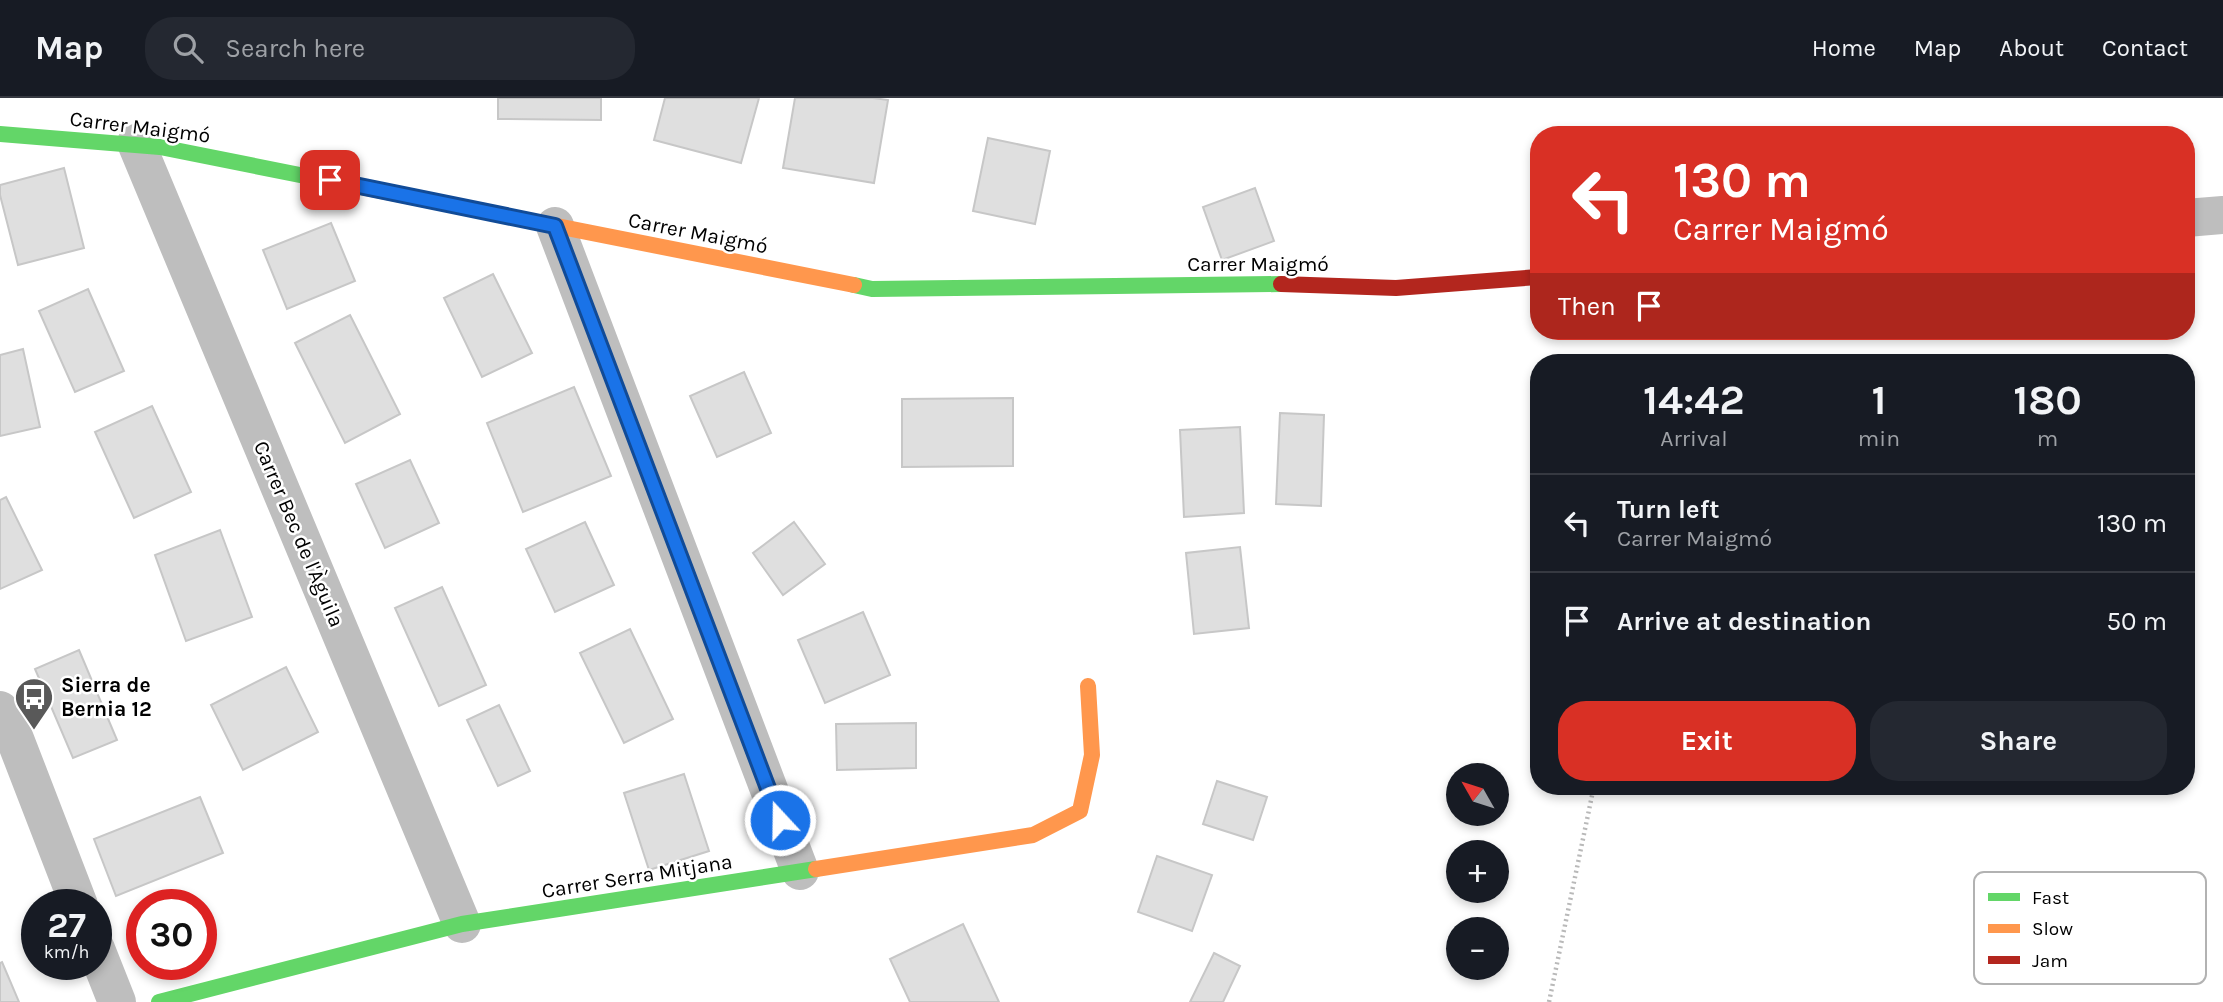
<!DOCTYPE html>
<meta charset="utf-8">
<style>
:root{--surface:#171b24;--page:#242831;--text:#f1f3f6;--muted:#9ea1a6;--line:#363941;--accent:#d93025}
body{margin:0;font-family:Karla,sans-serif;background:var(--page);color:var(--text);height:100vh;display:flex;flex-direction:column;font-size:26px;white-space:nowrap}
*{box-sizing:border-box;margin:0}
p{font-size:23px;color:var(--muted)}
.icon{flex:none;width:38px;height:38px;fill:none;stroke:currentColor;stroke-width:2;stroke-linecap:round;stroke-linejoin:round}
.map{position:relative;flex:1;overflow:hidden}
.panel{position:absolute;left:1530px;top:256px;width:665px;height:441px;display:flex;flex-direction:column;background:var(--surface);border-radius:28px;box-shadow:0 4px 10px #0003}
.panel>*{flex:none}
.hud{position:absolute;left:1530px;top:28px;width:665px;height:214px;border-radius:28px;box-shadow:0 4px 10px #0003;background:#d93025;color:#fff;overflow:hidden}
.needle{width:46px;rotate:309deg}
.fabs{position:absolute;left:1446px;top:665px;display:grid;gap:14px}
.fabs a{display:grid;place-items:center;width:63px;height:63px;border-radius:50%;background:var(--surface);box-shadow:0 4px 10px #0003;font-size:35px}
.speed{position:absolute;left:21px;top:791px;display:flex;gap:14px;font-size:35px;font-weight:700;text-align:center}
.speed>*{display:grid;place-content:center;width:91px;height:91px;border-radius:50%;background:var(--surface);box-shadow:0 4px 10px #0003;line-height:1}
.speed small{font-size:18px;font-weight:400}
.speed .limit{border:10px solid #d22;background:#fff;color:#111}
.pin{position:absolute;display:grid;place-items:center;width:60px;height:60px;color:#fff;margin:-30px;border-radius:14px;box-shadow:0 4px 10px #0006}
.me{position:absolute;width:77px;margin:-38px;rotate:339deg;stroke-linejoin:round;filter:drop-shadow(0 0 5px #0008)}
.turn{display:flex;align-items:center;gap:24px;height:147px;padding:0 28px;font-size:32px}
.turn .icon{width:91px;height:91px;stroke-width:2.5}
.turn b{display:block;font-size:49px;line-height:60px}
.then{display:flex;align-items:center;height:66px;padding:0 28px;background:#0003;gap:14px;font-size:26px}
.eta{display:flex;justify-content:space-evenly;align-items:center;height:119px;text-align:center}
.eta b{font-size:42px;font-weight:700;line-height:49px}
.action{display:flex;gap:14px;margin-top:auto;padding:14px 28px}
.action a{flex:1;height:80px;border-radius:28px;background:var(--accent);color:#fff;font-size:28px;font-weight:700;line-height:80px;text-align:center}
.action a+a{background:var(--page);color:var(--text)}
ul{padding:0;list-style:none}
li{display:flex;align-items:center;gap:21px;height:98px;padding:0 28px;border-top:2px solid var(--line)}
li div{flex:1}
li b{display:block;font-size:26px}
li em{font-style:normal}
header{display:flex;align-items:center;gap:42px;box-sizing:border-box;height:98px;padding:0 35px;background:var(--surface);border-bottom:2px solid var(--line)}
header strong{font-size:33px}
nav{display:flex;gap:38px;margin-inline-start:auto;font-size:24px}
.search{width:490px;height:63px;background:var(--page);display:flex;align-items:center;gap:18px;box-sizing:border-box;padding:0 24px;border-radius:28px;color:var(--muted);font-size:26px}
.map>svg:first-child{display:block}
.building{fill:#dfdfdf;stroke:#c7c7c7;stroke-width:2}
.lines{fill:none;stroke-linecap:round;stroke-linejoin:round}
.path{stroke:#b9b9b9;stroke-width:4.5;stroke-dasharray:2 3.5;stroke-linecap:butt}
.street{stroke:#bebebe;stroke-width:38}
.fast{stroke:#63d668;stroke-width:16}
.slow{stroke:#ff974d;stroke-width:16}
.jam{stroke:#b3261e;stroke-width:16}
.route-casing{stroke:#114b97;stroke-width:18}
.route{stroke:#1a73e8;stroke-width:12}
.labels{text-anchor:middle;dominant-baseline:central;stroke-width:5;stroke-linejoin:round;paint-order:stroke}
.street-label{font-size:21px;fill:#000;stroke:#fff}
.poi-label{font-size:21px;font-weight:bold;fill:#000;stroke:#fff;text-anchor:start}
.key{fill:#fff;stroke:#b2b2b2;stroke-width:2}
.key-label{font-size:19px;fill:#000}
</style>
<header>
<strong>Map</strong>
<div class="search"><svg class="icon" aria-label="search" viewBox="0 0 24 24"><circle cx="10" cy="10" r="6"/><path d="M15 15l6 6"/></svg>Search here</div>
<nav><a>Home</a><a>Map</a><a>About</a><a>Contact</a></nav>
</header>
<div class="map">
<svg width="2223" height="904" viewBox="0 0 2223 904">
<rect width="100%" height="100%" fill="#fff"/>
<g class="building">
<polygon points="498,0 601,0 601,22 498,21"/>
<polygon points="665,0 759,0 741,65 654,42"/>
<polygon points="795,0 873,0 888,2 874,85 783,70"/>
<polygon points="988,40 1050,53 1035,126 973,113"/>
<polygon points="64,70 84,150 18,167 0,97 0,87"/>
<polygon points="1255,90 1274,143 1222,162 1203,109"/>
<polygon points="331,125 355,183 287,211 263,152"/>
<polygon points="493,176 532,255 482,279 444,200"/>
<polygon points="88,191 124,273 75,294 39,213"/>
<polygon points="350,217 400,316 345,345 295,245"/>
<polygon points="23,251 40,329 0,338 0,257"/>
<polygon points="744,274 771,335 717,359 690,298"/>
<polygon points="574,289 611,378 523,414 487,325"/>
<polygon points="1013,300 1013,368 902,369 902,301"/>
<polygon points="152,308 191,394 134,420 95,334"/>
<polygon points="1280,315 1324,317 1321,408 1276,406"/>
<polygon points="1240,329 1244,415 1184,419 1180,332"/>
<polygon points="410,362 439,425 385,450 356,386"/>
<polygon points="6,399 42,472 0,491 0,402"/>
<polygon points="585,424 614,487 555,514 526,451"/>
<polygon points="794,424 825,466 783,497 753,455"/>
<polygon points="220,432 252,519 186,543 155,457"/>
<polygon points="1240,449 1249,530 1194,536 1186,455"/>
<polygon points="442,489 486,587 439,608 395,510"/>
<polygon points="863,514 890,577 825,605 798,542"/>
<polygon points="630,531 673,621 624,645 580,555"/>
<polygon points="79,552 117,642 73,660 35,571"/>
<polygon points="286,569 318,634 243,672 211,607"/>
<polygon points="499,607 530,673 498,688 467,622"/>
<polygon points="916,625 916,670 837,672 836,626"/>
<polygon points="684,676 709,753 649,772 624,695"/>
<polygon points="1217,683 1267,699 1253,742 1203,726"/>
<polygon points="200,699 223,755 116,798 94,741"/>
<polygon points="1157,758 1212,777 1192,833 1138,814"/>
<polygon points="963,826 999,904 910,904 890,861"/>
<polygon points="1214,855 1240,868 1223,904 1190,904"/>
<polygon points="2,864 19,904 0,904 0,865"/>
</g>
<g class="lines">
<polyline class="path" points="1549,904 1594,688"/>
<g class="street">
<polyline points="136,45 462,826"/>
<polyline points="2186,120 2223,117"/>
<polyline points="555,128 800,773"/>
<polyline points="0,612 15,641 79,807"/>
<polyline points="96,851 117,904"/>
</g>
<g class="fast">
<polyline points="0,36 160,49 320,81"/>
<polyline points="854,187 872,191 1281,186"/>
<polyline points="159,904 462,826 816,771"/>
</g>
<g class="slow">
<polyline points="320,81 854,187"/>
<polyline points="816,771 1033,737 1080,713 1092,657 1088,588"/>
</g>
<polyline class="jam" points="1281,186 1396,190 1538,179"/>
</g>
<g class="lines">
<g class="route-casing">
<polyline id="route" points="330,82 555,128 780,722"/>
</g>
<use href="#route" class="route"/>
</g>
<defs>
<g id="bus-pin" transform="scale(2.0125)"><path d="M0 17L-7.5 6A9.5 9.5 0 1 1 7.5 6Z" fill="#595959" stroke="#fff"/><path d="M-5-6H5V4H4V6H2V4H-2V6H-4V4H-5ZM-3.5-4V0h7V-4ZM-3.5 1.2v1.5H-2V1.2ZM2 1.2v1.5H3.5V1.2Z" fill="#fff"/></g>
</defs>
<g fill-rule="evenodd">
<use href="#bus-pin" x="34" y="599"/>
</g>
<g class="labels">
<g class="street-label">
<text transform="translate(140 29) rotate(7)">Carrer Maigmó</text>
<text transform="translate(698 135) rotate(11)">Carrer Maigmó</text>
<text x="1258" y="166">Carrer Maigmó</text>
<text transform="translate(299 436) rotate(67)">Carrer Bec de l'Àguila</text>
<text transform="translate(637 778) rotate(-9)">Carrer Serra Mitjana</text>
</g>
<g class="poi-label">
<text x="61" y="587">Sierra de<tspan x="61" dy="24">Bernia 12</tspan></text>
</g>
</g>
<rect x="1974" y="774" width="232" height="112" rx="10" class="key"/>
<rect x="1988" y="795" width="32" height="8" fill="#63d668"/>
<rect x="1988" y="826" width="32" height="9" fill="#ff974d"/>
<rect x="1988" y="858" width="32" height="8" fill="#b3261e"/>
<g class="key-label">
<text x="2032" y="806">Fast</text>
<text x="2032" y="837">Slow</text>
<text x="2032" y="869">Jam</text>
</g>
</svg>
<div class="fabs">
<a><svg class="needle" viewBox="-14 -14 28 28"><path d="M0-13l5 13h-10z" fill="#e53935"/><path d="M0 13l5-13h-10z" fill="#9ea1a6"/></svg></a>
<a>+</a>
<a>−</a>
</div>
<div class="speed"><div>27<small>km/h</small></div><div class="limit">30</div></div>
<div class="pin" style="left:330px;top:82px;background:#d93025"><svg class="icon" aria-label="arrive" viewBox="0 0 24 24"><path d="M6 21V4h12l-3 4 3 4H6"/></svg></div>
<svg class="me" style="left:780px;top:722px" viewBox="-20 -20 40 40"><circle r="17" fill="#1a73e8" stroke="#fff" stroke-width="3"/><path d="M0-11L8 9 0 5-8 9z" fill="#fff"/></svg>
<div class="hud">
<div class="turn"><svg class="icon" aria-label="left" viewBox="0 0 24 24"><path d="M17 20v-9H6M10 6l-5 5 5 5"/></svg><div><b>130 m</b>Carrer Maigmó</div></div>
<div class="then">Then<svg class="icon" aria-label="arrive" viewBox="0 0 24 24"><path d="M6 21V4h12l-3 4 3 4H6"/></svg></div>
</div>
<section class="panel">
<div class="eta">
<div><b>14:42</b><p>Arrival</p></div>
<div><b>1</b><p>min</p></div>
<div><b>180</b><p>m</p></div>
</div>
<ul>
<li><svg class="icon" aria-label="left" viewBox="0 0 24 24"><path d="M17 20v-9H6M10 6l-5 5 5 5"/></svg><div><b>Turn left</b><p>Carrer Maigmó</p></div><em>130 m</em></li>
<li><svg class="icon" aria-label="arrive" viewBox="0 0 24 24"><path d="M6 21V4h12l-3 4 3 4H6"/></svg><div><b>Arrive at destination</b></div><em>50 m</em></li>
</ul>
<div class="action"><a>Exit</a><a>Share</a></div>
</section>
</div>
